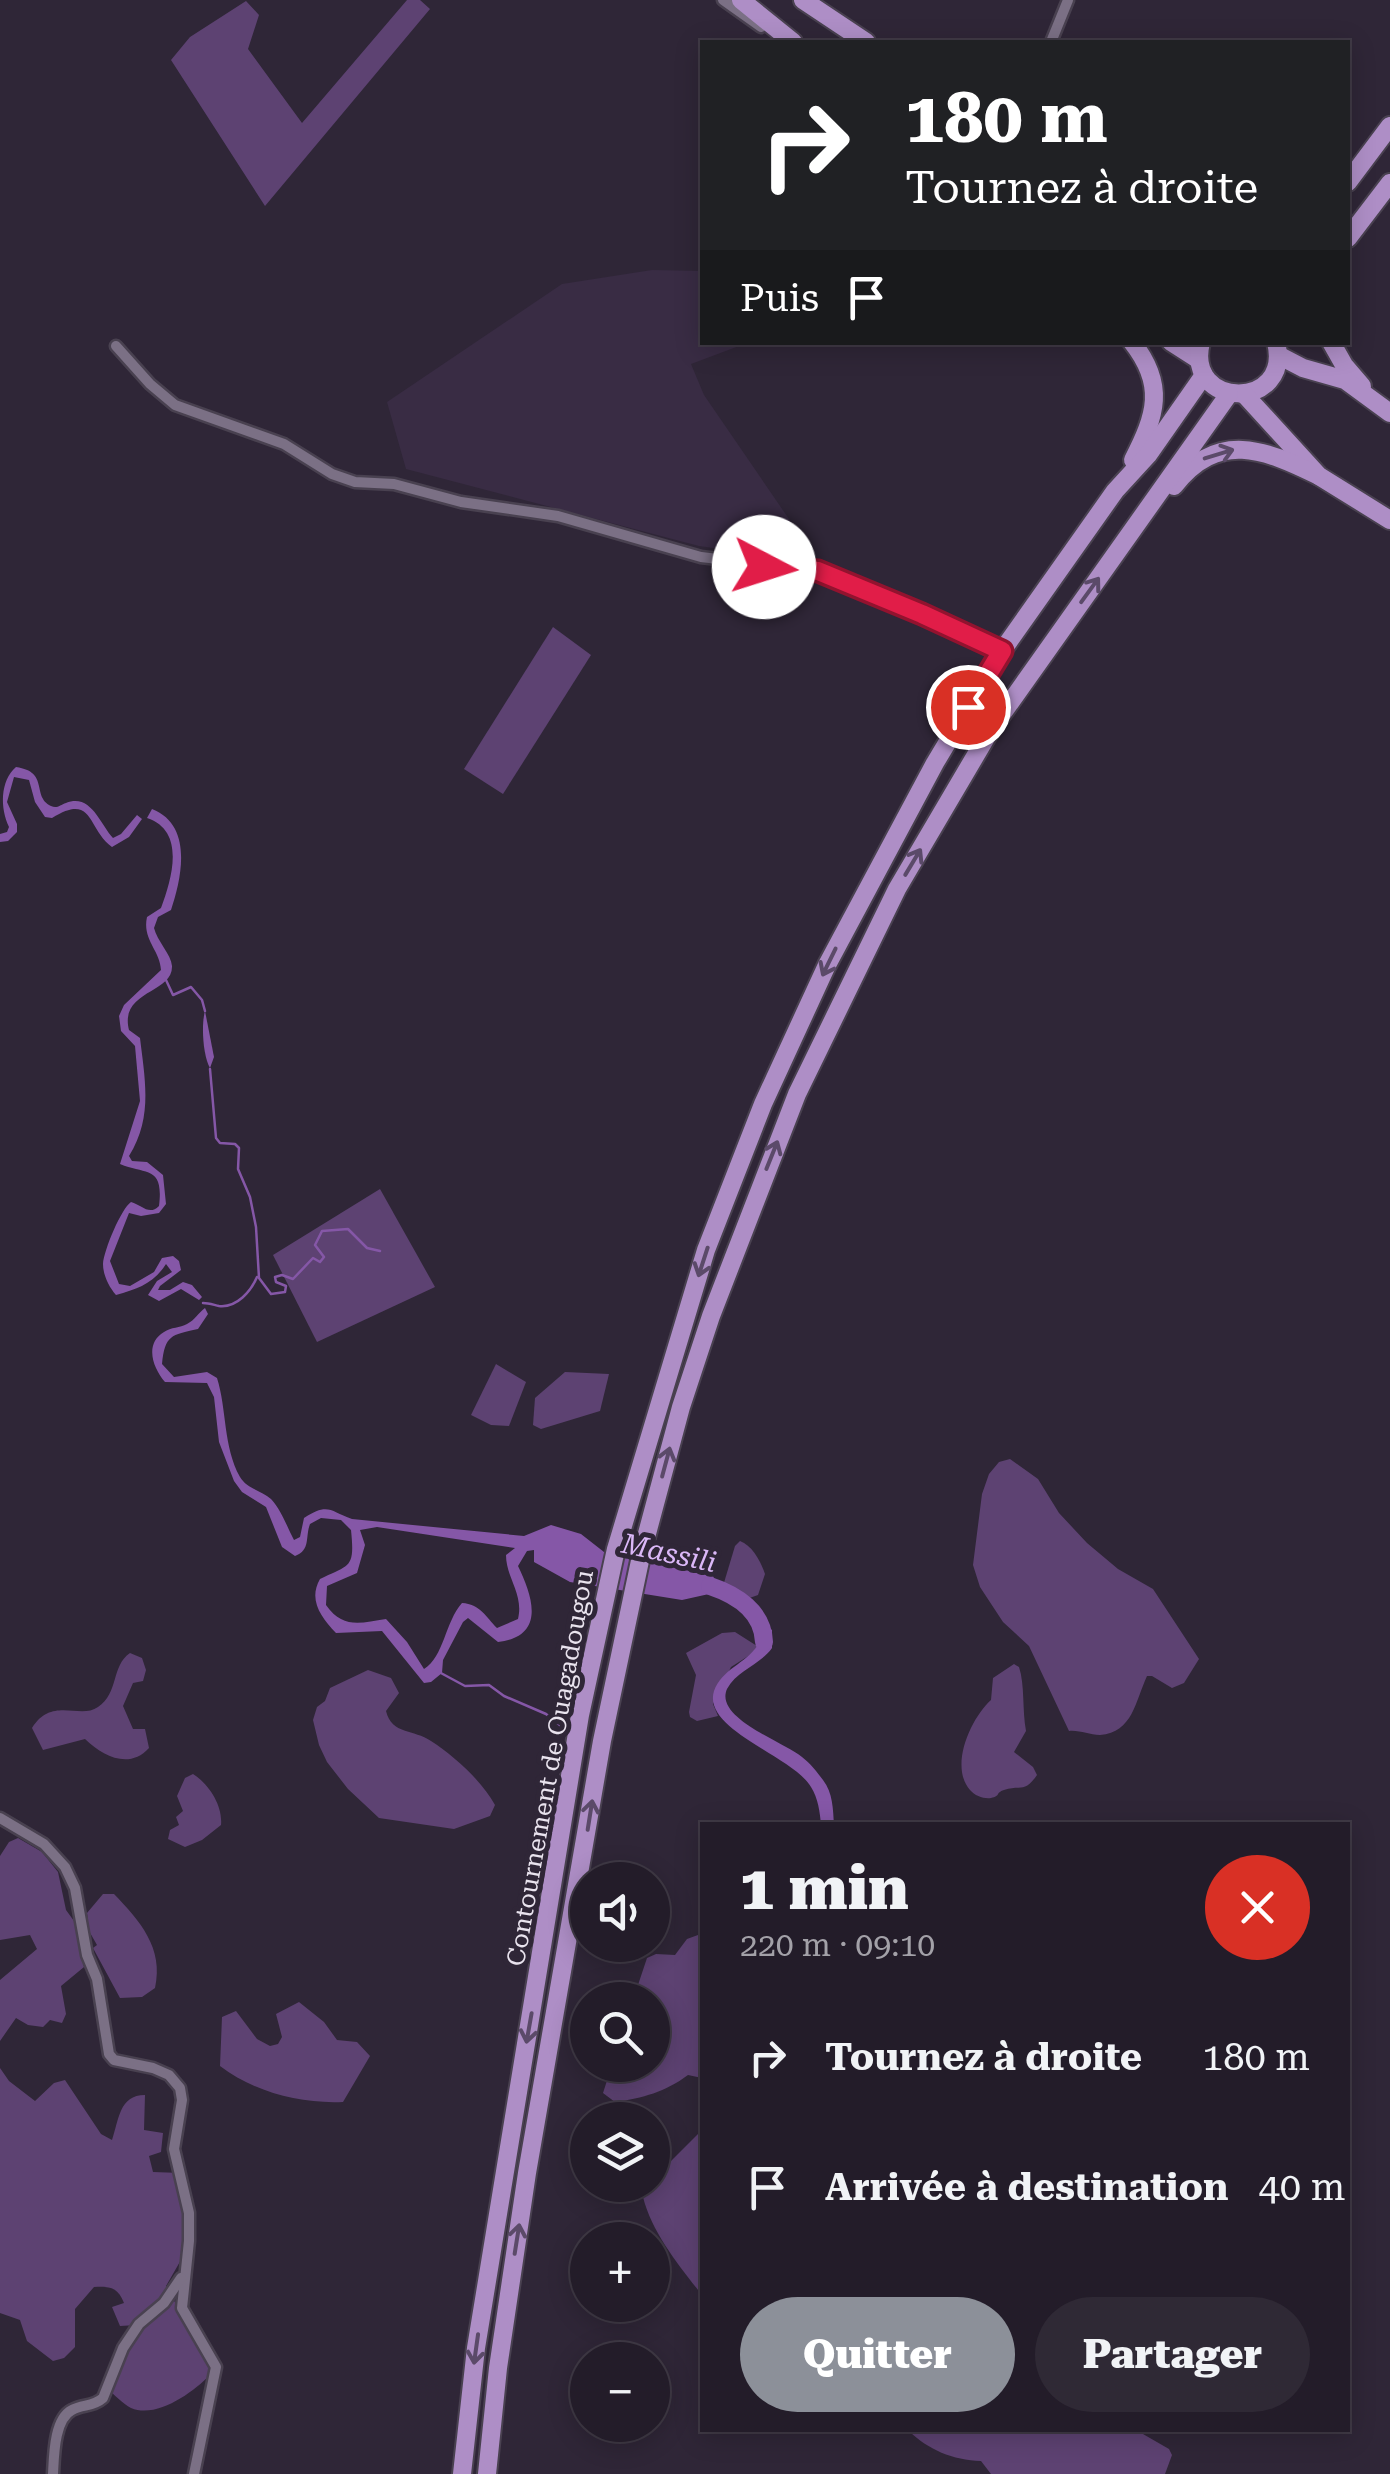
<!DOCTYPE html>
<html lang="fr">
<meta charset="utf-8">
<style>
:root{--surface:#231c29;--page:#2f2935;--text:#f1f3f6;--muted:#a3a1a8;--line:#403a46;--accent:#8c9099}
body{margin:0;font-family:"Roboto Serif",serif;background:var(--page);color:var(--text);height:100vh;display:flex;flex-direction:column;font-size:38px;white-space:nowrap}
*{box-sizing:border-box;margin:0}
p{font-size:32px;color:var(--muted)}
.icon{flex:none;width:55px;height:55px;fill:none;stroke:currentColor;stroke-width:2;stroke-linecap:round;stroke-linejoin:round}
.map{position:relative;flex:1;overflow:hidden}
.details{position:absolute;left:700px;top:1822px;width:650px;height:610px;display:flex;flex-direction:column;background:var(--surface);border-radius:0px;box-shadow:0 5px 25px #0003,0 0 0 2px var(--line)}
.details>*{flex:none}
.guide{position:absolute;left:700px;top:40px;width:650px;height:305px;border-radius:0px;box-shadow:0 5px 25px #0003,0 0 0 2px var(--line);background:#202124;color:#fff;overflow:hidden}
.buttons{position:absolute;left:570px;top:1862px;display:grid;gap:20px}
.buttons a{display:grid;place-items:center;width:100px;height:100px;border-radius:50%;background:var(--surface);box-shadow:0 5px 25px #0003,0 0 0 2px var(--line);font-size:50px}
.pin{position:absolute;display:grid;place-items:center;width:85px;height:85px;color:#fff;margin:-42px;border:5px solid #fff;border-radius:50%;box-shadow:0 2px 10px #0007}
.me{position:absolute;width:110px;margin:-55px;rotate:95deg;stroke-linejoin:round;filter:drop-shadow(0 0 8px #0008)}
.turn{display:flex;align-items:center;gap:35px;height:210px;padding:0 40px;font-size:45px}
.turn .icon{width:130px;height:130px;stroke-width:2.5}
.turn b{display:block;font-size:70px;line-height:85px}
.then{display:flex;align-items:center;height:95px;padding:0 40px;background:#0003;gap:20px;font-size:38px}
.round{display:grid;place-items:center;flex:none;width:105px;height:105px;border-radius:52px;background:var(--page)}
.summary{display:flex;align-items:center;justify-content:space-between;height:170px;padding:0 40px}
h1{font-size:60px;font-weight:800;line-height:75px}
.action{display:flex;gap:20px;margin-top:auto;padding:20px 40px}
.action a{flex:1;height:115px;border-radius:60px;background:var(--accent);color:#fff;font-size:40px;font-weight:800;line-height:115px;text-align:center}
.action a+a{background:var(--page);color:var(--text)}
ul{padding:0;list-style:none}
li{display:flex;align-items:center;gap:30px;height:130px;padding:0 40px}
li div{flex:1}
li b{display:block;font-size:38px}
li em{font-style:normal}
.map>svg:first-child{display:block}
.built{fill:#392c44}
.green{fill:#5d4272}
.water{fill:#8557a7;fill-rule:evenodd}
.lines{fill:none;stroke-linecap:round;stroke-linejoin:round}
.stream{stroke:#8557a7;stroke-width:2.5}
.river{stroke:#8557a7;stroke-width:18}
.minor-casing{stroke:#494150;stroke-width:15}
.trunk-casing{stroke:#494150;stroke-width:22}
.minor{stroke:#7b7085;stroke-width:10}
.trunk{stroke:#ae8ec6;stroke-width:18}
.oneway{stroke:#5b4a69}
.route-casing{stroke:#92132f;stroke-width:25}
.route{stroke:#e11d48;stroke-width:18}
.labels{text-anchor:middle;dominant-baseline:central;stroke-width:10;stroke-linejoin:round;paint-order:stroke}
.street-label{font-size:25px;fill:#e9e3ee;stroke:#2f2637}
.water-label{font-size:28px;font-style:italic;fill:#dbb8f8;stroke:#2f2637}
</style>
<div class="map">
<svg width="1390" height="2474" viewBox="0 0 1390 2474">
<rect width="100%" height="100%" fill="#2f2637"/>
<polygon class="built" points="652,270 702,271 702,342 747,343 691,364 704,395 791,522 776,557 699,546 406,469 387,402 562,284"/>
<g class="green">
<polygon points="407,0 420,0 430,9 265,206 171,60 190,37 246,1 259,15 248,49 302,123"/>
<polygon points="553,627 591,655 503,794 464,769"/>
<polygon points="380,1189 435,1287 317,1342 273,1255"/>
<polygon points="496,1364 526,1382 509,1426 491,1425 471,1415"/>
<polygon points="565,1372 609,1374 600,1411 541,1429 533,1425 535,1398"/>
<path d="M 1010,1459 L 1038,1479 L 1059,1513 L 1087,1543 L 1118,1569 L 1153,1589 L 1199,1659 L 1184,1683 L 1172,1688 L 1152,1676 L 1147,1676 C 1135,1702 1133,1732 1100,1735 C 1089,1735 1080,1730 1069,1731 L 1029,1646 L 1003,1622 L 980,1587 L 973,1565 L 982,1494 L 989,1474 L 999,1462 Z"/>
<path d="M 740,1541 C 752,1545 761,1562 765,1574 L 758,1595 L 741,1601 L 723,1586 L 735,1546 Z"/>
<polygon points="735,1632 757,1646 753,1653 731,1667 713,1704 718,1716 697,1721 690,1717 689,1712 696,1675 686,1653 722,1633"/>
<path d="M 130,1653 L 142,1658 L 146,1670 L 143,1681 L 133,1683 L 123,1706 L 133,1729 L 145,1729 L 149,1748 C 129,1770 103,1756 85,1739 L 43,1750 L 32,1728 C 52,1696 80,1720 98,1707 C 119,1693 111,1666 130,1653 Z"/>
<path d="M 1014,1664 L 1019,1667 C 1025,1685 1022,1710 1026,1731 L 1014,1752 L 1033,1767 L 1037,1775 C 1024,1794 1021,1784 1004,1790 C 995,1793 1001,1796 991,1798 C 984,1799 975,1796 970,1790 C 949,1766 971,1718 991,1700 L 993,1678 Z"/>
<path d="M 368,1670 L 391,1678 L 399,1693 L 386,1711 C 392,1735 414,1729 431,1741 C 454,1756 482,1781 495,1805 L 490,1816 L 454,1829 L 379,1818 L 348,1789 L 327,1762 L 319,1745 L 313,1720 L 317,1707 L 325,1701 L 330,1688 Z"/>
<path d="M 193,1774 C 209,1784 223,1806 221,1825 L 202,1840 L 185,1847 L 168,1839 L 170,1830 L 179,1825 L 176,1817 L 183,1811 L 177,1796 L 185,1778 Z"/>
<polygon points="18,1838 42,1852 58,1872 66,1910 74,1921 84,1967 61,1986 66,2014 62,2023 50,2020 43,2027 28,2025 16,2018 0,2041 0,1980 37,1949 30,1935 0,1940 0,1856 9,1842"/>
<path d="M 103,1894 L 114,1894 C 140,1921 164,1948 155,1988 L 142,1997 L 120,1998 L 93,1948 L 97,1945 L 89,1931 L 87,1913 Z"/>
<path d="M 698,1935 L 702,1937 L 702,2078 L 688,2075 C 665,2092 643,2098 615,2102 L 603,2093 L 612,2065 L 652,2065 L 652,2000 L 633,2000 L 647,1958 L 656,1954 L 675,1955 L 687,1939 Z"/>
<path d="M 299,2002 L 324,2022 L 337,2040 L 357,2042 L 370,2056 L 343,2102 C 300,2104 254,2092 220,2066 L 222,2017 L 236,2011 L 257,2039 L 270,2046 L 278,2044 L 282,2037 L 276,2014 Z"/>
<path d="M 0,2068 L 9,2081 L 35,2101 L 54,2083 L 65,2080 L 101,2134 L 112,2140 C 119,2120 119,2095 145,2095 L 144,2130 L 163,2133 L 161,2152 L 149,2156 L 153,2172 L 181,2173 L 189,2246 L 166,2286 L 209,2364 L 209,2376 C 193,2392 157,2419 131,2408 C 123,2404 114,2394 106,2388 L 137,2325 L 120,2326 L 112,2307 L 124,2303 C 118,2287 109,2286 94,2287 L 75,2309 L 75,2347 L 64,2358 L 53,2361 L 27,2341 L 20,2320 L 0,2313 Z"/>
<path d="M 702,2130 L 702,2295 C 680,2267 652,2233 643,2197 L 649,2185 L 652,2185 L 653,2179 Z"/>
<path d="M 908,2430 L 1136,2430 L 1169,2449 L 1172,2455 L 1165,2474 L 991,2474 L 981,2461 C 953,2460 928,2450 908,2430 Z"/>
</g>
<g class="water">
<path d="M 16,767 C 50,772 31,796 51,806 C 57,809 60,805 66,803 C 91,793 100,824 113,838 L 121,834 L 137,815 L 142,819 L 129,837 L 112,847 C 87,829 94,792 52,818 L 45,817 L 35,802 L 29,780 L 14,777 L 7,802 L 17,824 L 17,832 L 8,841 L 0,842 L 0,834 L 7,832 L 9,827 C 0,808 0,781 16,767 Z"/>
<path d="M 152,809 C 193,825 182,877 171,910 L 158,917 L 154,928 C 157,941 171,954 172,966 C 173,994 119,990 129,1030 L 140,1038 C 145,1080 153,1118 129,1156 L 132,1161 L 147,1162 L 163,1175 L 166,1204 L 159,1213 L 141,1216 L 129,1213 L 110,1261 L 119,1284 L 130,1286 L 154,1272 L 162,1258 L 173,1256 L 179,1261 L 181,1270 L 160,1286 L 158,1290 L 170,1290 L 183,1282 L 192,1285 L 202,1297 L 199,1300 L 181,1289 L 159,1301 L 148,1295 L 157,1281 L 172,1272 L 166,1264 C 154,1283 138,1289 116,1295 C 109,1287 103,1275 103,1264 C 104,1250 121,1209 131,1202 C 142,1205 149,1216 159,1206 C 164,1165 146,1175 120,1164 L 140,1101 L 135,1046 L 121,1031 L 119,1016 L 124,1005 L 161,970 C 160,950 142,940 147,917 L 161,908 C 172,878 186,831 147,818 Z"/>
<path d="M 205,1011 L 214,1057 L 210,1068 C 203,1056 201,1025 205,1011 Z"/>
<path d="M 205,1308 L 208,1314 L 198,1329 C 171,1335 165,1335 162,1364 L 174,1377 L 207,1372 L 217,1378 C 227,1410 223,1446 240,1477 C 247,1489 261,1490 271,1499 C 282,1511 287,1527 294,1540 L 300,1537 L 304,1518 C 328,1502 330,1511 352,1519 L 524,1536 L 551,1525 L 581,1534 L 604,1552 L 713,1576 L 716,1583 L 731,1592 L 728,1595 L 718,1592 L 682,1600 L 570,1582 L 534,1562 L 534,1550 L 527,1551 L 518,1566 C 533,1597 546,1636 498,1642 L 468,1618 L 463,1622 L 443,1660 L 442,1673 L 431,1682 L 424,1683 L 382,1631 L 336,1633 C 321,1617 308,1600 320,1579 C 350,1564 355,1569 351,1530 L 341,1520 L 321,1518 L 310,1524 C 305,1537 311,1550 295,1556 L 282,1547 L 266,1507 L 242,1492 L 234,1481 L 219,1442 L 214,1397 L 207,1383 L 165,1382 C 153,1368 144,1344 164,1332 C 171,1327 180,1328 187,1324 C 195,1320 199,1312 205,1308 ZM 377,1527 L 515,1548 L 506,1555 C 506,1578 524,1594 518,1619 L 497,1628 C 486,1617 480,1604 462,1603 C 445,1622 444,1657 424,1669 L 407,1642 L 386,1619 C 360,1623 343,1629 326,1605 L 327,1586 L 357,1573 L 365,1545 L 360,1530 Z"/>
<path d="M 760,1621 L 772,1630 L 772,1648 C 760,1665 737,1670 727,1689 C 714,1718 784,1742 802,1757 C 810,1763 817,1772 823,1780 C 833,1793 833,1809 834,1825 L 821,1825 C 820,1812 818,1798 811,1787 C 793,1756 702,1730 714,1691 C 722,1669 745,1664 757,1646 L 755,1625 Z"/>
</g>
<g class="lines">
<g class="stream">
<polyline points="166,980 173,995 191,987 202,1000 205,1011"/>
<polyline points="210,1069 216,1138 220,1143 235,1144 239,1148 238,1169 250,1197 256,1227 259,1278 271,1294 285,1292 286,1286 276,1282 275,1277 282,1275 293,1279 313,1258 320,1262 324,1257 315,1245 322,1231 348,1229 367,1248 380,1251"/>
<path d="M 203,1303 C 209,1303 214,1305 219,1306 C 237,1308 251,1291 257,1277"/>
<polyline points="439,1672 465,1686 489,1685 504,1696 546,1714 566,1730"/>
</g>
<path class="river" d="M 710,1586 C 737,1595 763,1612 764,1642"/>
<g class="minor-casing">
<g id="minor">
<polyline points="723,0 761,27"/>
<polyline points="1051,42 1068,0"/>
<polyline points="116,346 150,384 175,405 284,444 332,474 355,482 394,484 461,502 558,516 701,557 818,571"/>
<polyline points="780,547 818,571 922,613 1002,651"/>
<polyline points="0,1818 44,1844 65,1867 75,1888 87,1955 97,1979 109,2054 114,2060 153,2068 169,2075 180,2088 182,2100 174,2149 189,2213 189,2241 182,2308 216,2367 194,2474"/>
<path d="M 53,2474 C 54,2456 54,2419 72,2410 C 83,2404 93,2407 103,2398 L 123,2348 L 139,2324 L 164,2303 L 181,2278"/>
</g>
</g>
<g class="trunk-casing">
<g id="trunk">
<polyline points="741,0 793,42"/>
<polyline points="803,0 866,42"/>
<polyline points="1348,182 1390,126"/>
<polyline points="1348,238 1390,183"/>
<path d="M 1132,342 C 1166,385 1156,415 1133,460"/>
<polyline points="1171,342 1199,360"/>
<path d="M 1201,342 C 1184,410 1293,411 1276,342"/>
<polyline points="1331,342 1344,365 1362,386"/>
<polyline points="1278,355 1303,368 1345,380 1390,413"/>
<polyline points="1244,394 1319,476 1390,520"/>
<path d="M 1174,486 C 1218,430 1264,449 1319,476"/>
<polyline points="462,2474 476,2348 580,1715 616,1549 706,1250 763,1104 827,965 935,763 1002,651 1115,491 1148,455 1204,375"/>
<polyline points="487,2474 498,2368 527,2173 602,1741 641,1556 681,1407 711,1316 797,1094 897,889 990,731 1229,394"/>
</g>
</g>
<use href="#minor" class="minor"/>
<use href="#trunk" class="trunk"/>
</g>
<defs><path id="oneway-shaft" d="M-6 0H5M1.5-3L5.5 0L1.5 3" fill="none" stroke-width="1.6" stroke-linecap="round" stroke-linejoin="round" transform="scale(2.5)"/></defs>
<g class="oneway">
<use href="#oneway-shaft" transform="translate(1219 454) rotate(-17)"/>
<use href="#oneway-shaft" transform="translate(1090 590) rotate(-54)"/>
<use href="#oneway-shaft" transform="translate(913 862) rotate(-59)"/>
<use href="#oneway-shaft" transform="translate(829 962) rotate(116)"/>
<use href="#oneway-shaft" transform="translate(772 1155) rotate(-68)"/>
<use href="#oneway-shaft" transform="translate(703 1262) rotate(108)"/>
<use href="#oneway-shaft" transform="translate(666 1462) rotate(-75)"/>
<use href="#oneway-shaft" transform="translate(590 1815) rotate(-81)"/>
<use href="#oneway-shaft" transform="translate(529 2028) rotate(100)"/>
<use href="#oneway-shaft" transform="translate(517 2239) rotate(-81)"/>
<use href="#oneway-shaft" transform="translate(476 2349) rotate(98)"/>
</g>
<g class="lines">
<g class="route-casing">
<polyline id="route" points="764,567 818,571 922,614 1002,651 968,707"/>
</g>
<use href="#route" class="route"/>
</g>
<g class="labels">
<g class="street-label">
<text transform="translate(550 1768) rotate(-80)">Contournement de Ouagadougou</text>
</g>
<g class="water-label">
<text transform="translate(669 1553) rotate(12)">Massili</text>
</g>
</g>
</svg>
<div class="buttons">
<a><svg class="icon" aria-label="sound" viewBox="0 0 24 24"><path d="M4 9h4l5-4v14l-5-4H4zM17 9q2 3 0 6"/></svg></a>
<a><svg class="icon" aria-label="search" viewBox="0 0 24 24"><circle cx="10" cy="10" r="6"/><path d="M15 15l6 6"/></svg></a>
<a><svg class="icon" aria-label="layers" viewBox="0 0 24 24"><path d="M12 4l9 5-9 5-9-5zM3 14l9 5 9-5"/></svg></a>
<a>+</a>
<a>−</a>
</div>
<div class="pin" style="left:968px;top:707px;background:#d93025"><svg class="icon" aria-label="arrive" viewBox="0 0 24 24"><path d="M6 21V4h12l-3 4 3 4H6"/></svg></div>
<svg class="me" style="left:764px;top:567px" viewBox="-20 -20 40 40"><circle r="19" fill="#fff"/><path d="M0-13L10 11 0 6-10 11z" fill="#e11d48"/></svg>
<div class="guide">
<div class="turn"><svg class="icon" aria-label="right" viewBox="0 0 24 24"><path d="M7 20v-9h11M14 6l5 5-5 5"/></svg><div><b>180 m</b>Tournez à droite</div></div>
<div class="then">Puis<svg class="icon" aria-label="arrive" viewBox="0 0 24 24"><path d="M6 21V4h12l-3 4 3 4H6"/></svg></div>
</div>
<section class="details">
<div class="summary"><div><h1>1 min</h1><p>220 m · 09:10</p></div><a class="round" style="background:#d93025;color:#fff"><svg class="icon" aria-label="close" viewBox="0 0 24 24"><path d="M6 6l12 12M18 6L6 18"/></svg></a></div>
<ul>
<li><svg class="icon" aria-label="right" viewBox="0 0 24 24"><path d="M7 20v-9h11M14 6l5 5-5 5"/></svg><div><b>Tournez à droite</b></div><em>180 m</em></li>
<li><svg class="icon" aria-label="arrive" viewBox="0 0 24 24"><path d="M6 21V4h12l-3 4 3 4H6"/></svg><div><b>Arrivée à destination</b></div><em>40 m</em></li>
</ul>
<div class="action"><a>Quitter</a><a>Partager</a></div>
</section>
</div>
